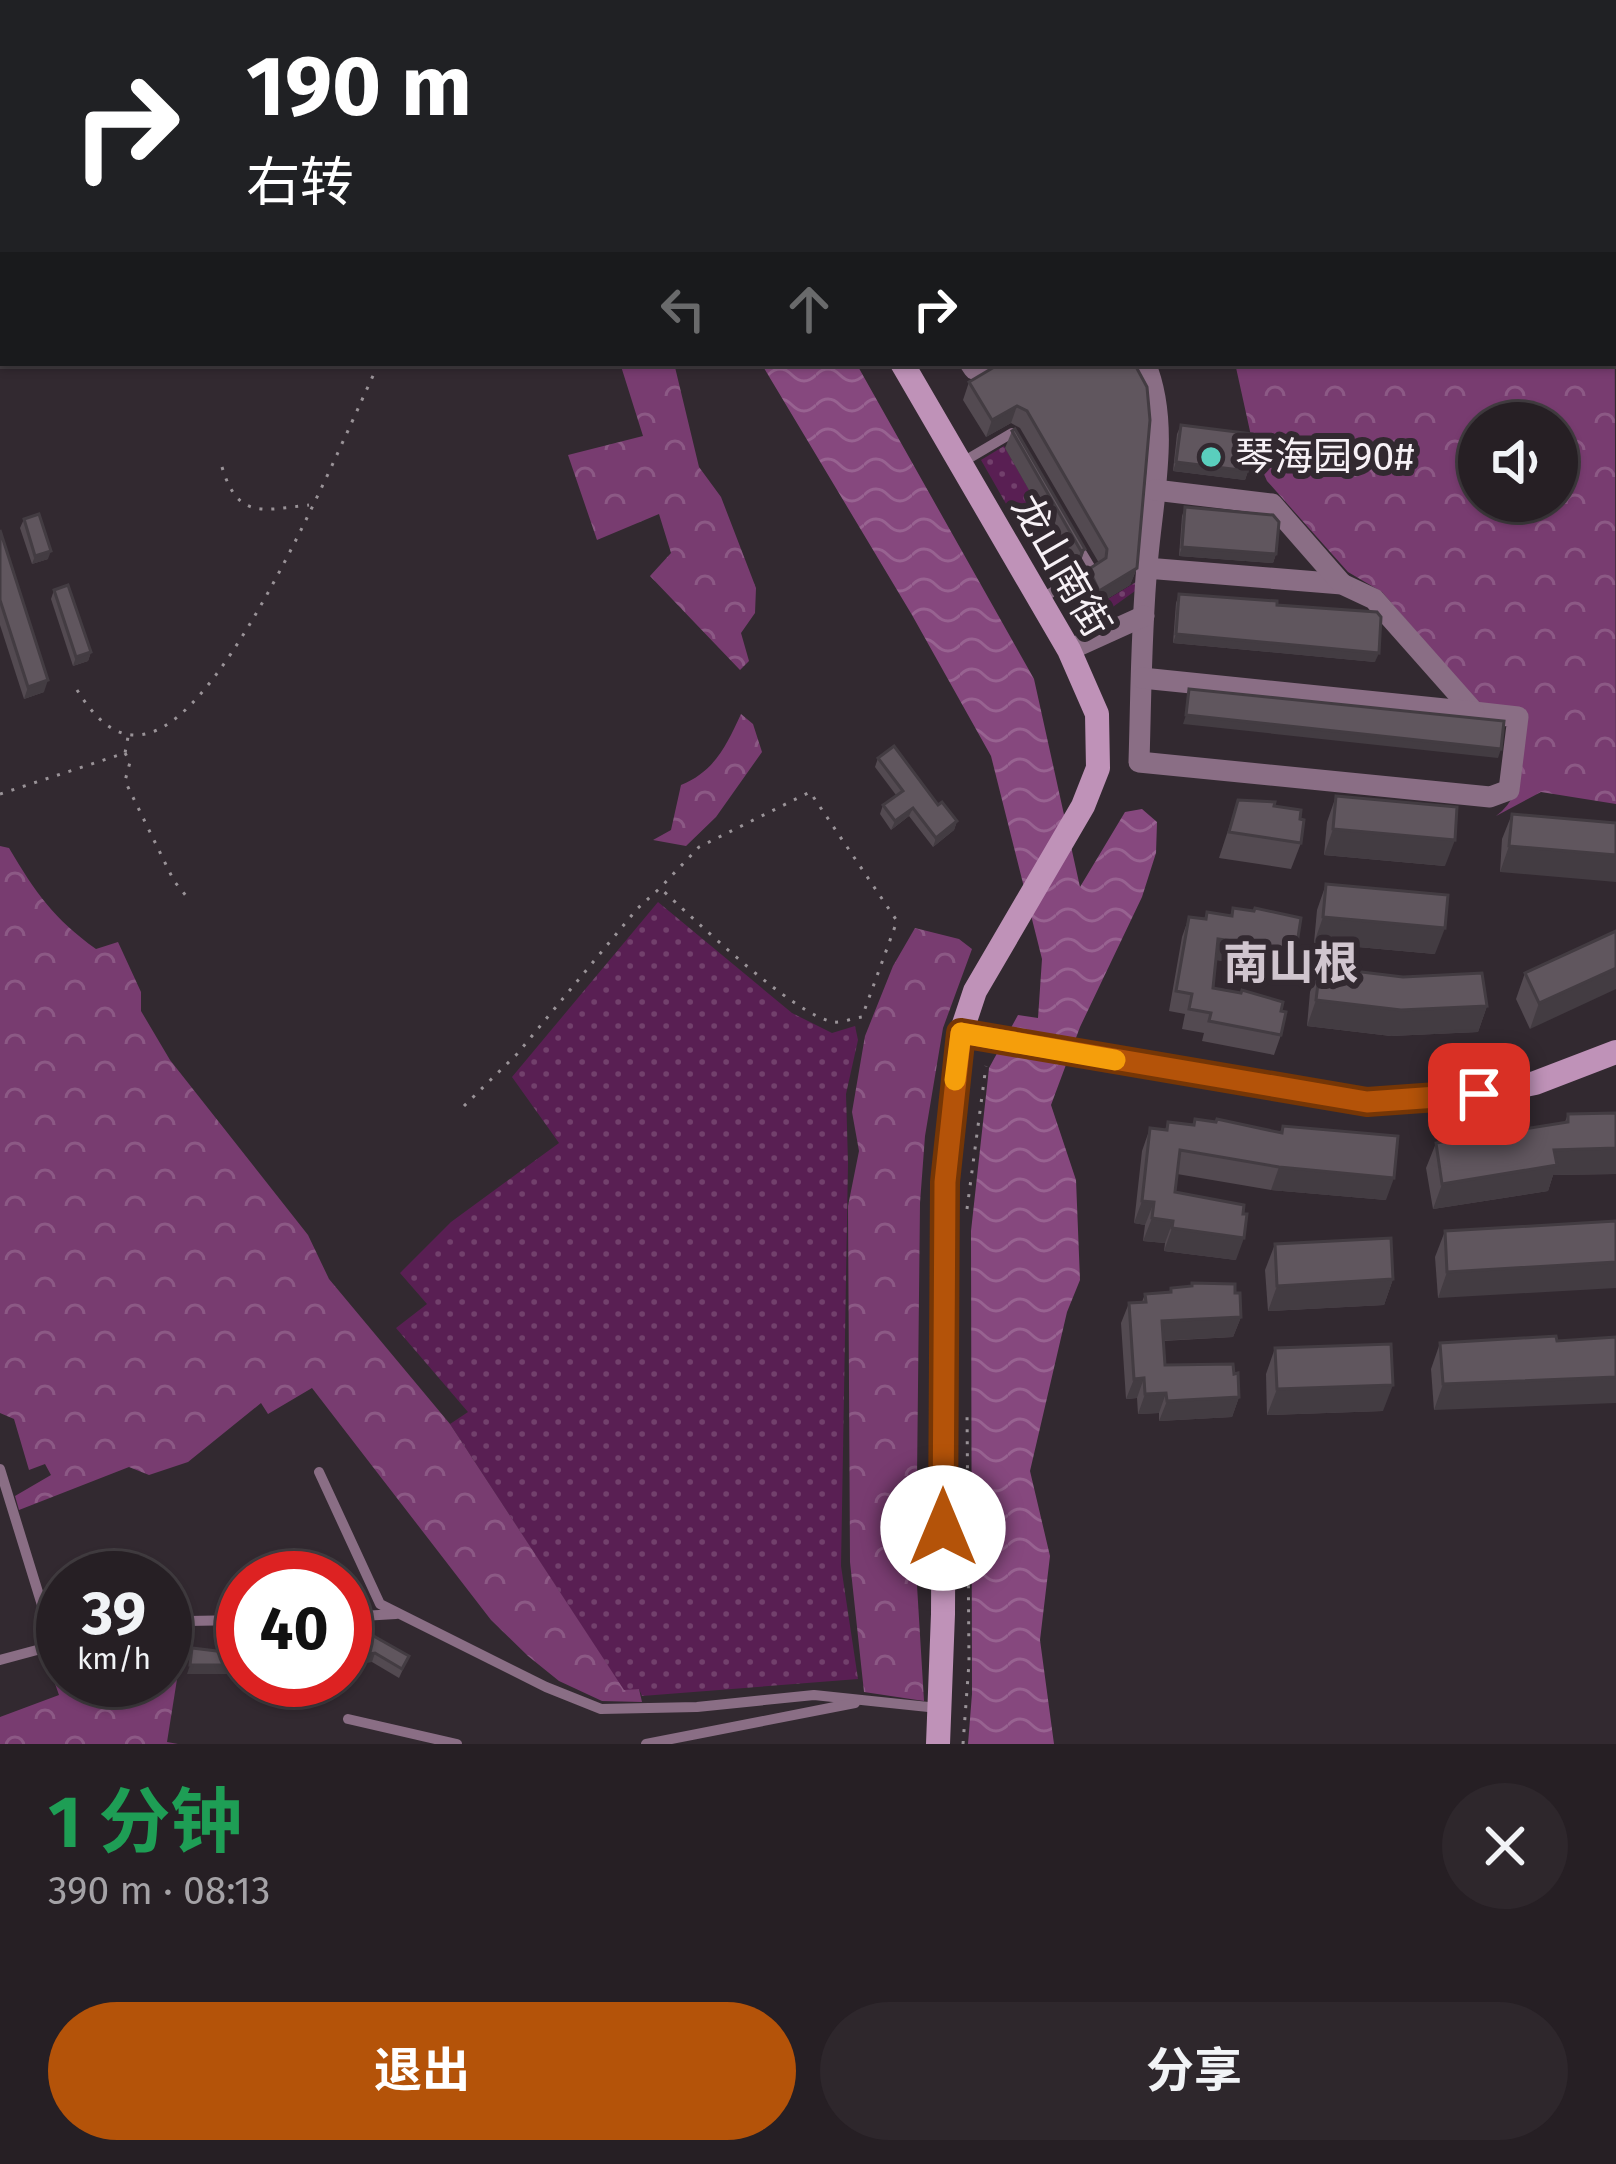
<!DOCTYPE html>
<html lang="zh">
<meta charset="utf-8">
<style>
:root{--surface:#261f24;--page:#2e272c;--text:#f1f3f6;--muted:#a4a2a6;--line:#423d41;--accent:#b45309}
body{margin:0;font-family:"Fira Sans","Noto Sans SC",sans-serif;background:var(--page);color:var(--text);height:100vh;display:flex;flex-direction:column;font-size:45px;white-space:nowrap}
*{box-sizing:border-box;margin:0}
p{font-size:39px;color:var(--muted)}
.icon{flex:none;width:66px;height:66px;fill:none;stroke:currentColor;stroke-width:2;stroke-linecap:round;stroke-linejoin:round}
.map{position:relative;height:1744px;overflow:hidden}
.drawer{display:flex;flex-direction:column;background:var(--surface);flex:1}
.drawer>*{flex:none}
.top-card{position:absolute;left:0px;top:0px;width:1617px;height:366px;box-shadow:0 3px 9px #0004,0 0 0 3px var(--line);background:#202124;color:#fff;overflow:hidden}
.buttons{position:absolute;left:1458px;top:402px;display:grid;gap:24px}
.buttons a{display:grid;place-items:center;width:120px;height:120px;border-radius:50%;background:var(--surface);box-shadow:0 3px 9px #0004,0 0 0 3px var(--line);font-size:60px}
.speed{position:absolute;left:36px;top:1551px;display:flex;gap:24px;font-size:60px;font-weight:700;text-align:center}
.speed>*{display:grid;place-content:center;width:156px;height:156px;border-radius:50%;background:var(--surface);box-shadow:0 3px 9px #0004,0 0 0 3px var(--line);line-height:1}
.speed small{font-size:30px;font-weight:400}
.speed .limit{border:18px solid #d22;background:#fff;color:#111}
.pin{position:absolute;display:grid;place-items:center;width:102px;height:102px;color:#fff;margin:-51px;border-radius:24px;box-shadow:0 6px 18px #0006}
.me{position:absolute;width:132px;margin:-66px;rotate:0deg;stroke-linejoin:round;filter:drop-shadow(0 0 9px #0008)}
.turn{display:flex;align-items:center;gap:42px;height:252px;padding:0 48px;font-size:54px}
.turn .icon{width:156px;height:156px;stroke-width:2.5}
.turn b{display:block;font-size:84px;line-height:102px}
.lanes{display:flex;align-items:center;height:114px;padding:0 48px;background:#0003;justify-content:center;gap:60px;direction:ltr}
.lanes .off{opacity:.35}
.round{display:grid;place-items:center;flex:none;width:126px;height:126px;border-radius:63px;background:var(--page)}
.head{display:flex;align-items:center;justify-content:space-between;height:204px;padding:0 48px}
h1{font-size:72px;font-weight:700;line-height:90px;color:#1e9e55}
.button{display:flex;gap:24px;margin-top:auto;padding:24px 48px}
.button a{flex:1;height:138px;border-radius:72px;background:var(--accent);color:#fff;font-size:48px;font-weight:700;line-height:138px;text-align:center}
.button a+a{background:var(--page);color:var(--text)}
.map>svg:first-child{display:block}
.grass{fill:url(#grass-dots)}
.forest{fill:url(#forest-crowns);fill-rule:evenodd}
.water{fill:url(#water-waves)}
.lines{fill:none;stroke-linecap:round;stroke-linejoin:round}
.path{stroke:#9a9398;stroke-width:3;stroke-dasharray:3 9;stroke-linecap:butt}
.lane{stroke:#8a6e85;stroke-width:10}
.street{stroke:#8a6e85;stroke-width:21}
.secondary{stroke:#bf92b8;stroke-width:24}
.wall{fill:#534a51}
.shaded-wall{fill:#433c42}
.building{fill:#60565e;stroke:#433c42;stroke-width:3}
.route-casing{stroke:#753606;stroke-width:30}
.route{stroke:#b45309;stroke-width:21}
.slow{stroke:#f59e0b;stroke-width:21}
.poi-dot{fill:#5acebd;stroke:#322930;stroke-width:4.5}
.labels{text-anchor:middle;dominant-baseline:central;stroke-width:12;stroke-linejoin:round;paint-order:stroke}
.poi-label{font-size:39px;fill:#f7f1f6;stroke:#322930;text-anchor:start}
.street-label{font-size:39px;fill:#f7f1f6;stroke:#322930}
.quarter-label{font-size:45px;font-weight:bold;fill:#d0c5ce;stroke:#322930}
</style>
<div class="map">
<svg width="1616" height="1744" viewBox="0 0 1616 1744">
<defs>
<pattern id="grass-dots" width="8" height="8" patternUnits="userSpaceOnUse" patternTransform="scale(3)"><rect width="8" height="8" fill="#591f53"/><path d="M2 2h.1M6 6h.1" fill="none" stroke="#72406c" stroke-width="1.8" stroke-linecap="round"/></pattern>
<pattern id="forest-crowns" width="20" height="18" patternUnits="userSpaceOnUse" patternTransform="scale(3)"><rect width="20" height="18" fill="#783c70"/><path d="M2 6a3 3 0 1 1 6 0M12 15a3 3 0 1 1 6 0" fill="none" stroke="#8c5985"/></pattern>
<pattern id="water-waves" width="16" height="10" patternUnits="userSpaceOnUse" patternTransform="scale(3)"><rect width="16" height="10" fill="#86487e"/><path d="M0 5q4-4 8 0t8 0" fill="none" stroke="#986391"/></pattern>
</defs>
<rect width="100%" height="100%" fill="#322930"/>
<g class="grass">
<polygon points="1004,446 1075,570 1052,578 1045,572 981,460"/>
<polygon points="1136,582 1135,591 1096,619 1097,625 1083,629 1075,623 1063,598 1083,585 1093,608"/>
<polygon points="658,902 792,1013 832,1033 855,1026 858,1040 846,1094 848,1163 841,1566 858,1679 642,1696 639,1689 624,1691 450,1424 468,1412 396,1328 427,1304 400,1273 451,1222 559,1143 512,1077"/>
</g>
<g class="forest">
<path d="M 1614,88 L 1616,804 L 1541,792 L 1496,816 C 1528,793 1522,747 1525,711 L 1478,704 L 1382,592 L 1348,572 L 1267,481 L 1255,454 L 1235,363 L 1614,363 ZM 1479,423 L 1557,423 L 1557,501 L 1479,501 Z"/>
<polygon points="620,363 674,363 699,467 721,497 756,588 755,613 741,633 749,661 740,670 650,576 671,553 659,514 597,540 568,455 643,436"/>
<path d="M 741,714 L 753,724 L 762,752 L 716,817 L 686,846 L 653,840 L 671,830 L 681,785 C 715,771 726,746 741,714 Z"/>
<path d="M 0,846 L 9,848 C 35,892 54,919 96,949 L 118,942 L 141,992 L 141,1011 L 170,1060 L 308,1235 L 329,1279 L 450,1424 L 624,1690 L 639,1689 L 642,1702 L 602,1701 L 559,1681 L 528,1656 L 491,1620 L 312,1388 L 268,1414 L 261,1403 L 188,1462 L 149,1475 L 129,1467 L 19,1510 L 15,1496 L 51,1475 L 45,1464 L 29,1470 L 14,1419 L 0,1413 Z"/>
<polygon points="915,928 959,939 972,949 943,1028 925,1136 920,1203 916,1569 924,1701 864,1692 850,1562 848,1206 859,1151 852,1112 865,1036 893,966"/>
<polygon points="185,1629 167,1742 178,1744 0,1744 0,1717 59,1695 52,1675 63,1672 63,1680 165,1680 165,1637"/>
</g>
<polygon class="water" points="761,363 856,363 1034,679 1080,887 1125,812 1142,809 1157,822 1156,853 1142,897 1080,1027 1051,1105 1076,1180 1080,1280 1067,1312 1030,1471 1050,1556 1040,1640 1054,1744 968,1744 972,1694 971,1231 989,1068 1018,1015 1038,1018 1042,959 991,756 912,615"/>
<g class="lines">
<g class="path">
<polyline points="448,3 457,0"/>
<polyline points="524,3 533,0"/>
<path d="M 222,467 C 238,520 262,510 309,505"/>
<path d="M 77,690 C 93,715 115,743 149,733 C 232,710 341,442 379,363"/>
<polyline points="125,753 130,762 125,781 174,881 187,897"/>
<polyline points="0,794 125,753 128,737"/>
<path d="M 464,1106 L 517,1054 L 637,909 L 660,888 C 693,918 794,1016 834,1022 C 841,1023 854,1018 862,1017 L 897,921 L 810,792 L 699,847 L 660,888"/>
<polyline points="967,1209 986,1066"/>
<polyline points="963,1744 969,1663 967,1410"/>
</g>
<g class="lane">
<polyline points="961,463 1012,433 1016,440"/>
<polyline points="1040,599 1092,570 1077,545"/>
<polyline points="0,1469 54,1644"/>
<polyline points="319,1472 380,1604 546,1687 601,1709 697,1707 814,1695 938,1708"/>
<polyline points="345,1617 396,1614"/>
<polyline points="165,1630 188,1621 243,1620"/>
<polyline points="0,1660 63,1643"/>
<polyline points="348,1719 457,1744"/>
<polyline points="646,1744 855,1703"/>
</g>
<g class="street">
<polyline points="776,0 785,3"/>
<polyline points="995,0 999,3"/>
<polyline points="1151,0 1155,3"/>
<polyline points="1279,0 1284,3"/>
<polyline points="1440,0 1445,3"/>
<polyline points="1553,3 1555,0"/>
<polyline points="970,363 974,369 985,363"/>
<path d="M 1145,363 C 1171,424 1152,501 1147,566 C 1141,631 1141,697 1139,762 L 1490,797 L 1509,790 L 1518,717 L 1474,712 L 1374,599 L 1342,584 L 1146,568"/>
<polyline points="1155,490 1272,504 1342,584"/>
<polyline points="1069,650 1144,616"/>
<polyline points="1142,678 1474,712"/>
</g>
<g class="secondary">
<polyline points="701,0 702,3"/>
<polyline points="492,3 500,0"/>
<polyline points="0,173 3,172"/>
<polyline points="902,363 1069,650 1097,714 1098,768 1083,806 975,991 961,1033 951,1109 945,1182 943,1614 938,1744"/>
<polyline points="961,1033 1367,1103 1479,1094 1535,1083 1616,1052"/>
</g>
</g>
<g class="wall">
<polygon points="831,0 956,0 955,3 839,3"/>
<polygon points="1027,0 1120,0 1125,3 1031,3"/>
<polygon points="1185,0 1268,0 1273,3 1190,3"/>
<polygon points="1333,0 1412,0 1411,3 1337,3"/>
<polygon points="1001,363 1137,568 1130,585 1092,608 1083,586 1089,569 1099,563 1020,428 1011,423 986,437 963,400 969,382"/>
<polygon points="1181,425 1248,471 1245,480 1173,471 1177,434"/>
<polygon points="1012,431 1085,549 1079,566 1074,569 1005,448"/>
<polygon points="1185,507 1276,554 1273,563 1179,556 1182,516"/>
<polygon points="24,519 48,559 32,564 20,528"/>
<polygon points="0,530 44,692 24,699 0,625"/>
<polygon points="54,590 91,652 88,661 73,666 51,599"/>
<polygon points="1179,594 1277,605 1375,662 1173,643 1176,603"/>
<polygon points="878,758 957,821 954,830 933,847 909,816 891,830 880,814 883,805 896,795 875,767"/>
<polygon points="1336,796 1445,866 1324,855 1327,822"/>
<polygon points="1238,800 1274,806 1300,819 1301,843 1291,869 1219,858"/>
<polygon points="1512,814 1616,823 1500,872 1502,839"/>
<polygon points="1326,884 1435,954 1314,943 1317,910"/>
<polygon points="1233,908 1289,970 1216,960 1213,988 1281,1011 1281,1035 1274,1055 1202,1041 1204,1033 1182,1029 1185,1014 1169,1011 1182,937 1189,917 1204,919 1207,912 1230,916"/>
<polygon points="1616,931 1530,1029 1516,999 1525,973"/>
<polygon points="1320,967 1487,1006 1478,1032 1391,1036 1307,1026 1310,992"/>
<polygon points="1616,1113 1616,1174 1553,1175 1548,1191 1433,1209 1426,1168 1436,1143 1565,1122 1568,1114"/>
<polygon points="1195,1119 1280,1132 1283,1126 1386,1200 1271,1190 1177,1174 1175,1192 1236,1260 1164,1251 1165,1243 1143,1241 1145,1225 1134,1223 1142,1151 1150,1128 1165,1130 1168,1122 1192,1125"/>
<polygon points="1616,1221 1438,1298 1435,1257 1445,1231"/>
<polygon points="1275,1244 1393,1279 1384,1305 1268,1311 1265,1270"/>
<polygon points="1192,1283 1235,1293 1241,1317 1233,1337 1163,1341 1165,1365 1234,1374 1239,1397 1232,1417 1159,1421 1159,1413 1138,1414 1137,1398 1126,1399 1121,1323 1129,1303 1142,1302 1145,1294 1169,1292 1171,1288 1191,1287"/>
<polygon points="1557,1341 1434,1410 1431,1369 1440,1343"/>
<polygon points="1275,1348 1383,1411 1267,1415 1266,1374"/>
<polygon points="345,1639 409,1656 399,1678 372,1662"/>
</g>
<g class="shaded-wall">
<polygon points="1017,406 1011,423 986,437 992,420"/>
<polygon points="1176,462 1248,471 1245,480 1173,471"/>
<polygon points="1182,547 1276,554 1273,563 1179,556"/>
<polygon points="1085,549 1079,566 1074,569 1081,551"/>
<polygon points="51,551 48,559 32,564 35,556"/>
<polygon points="1137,568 1130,585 1092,608 1099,591"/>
<polygon points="1176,634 1379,653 1375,662 1173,643"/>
<polygon points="91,652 88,661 73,666 76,657"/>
<polygon points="48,680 44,692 24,699 28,687"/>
<polygon points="1186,715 1501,749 1498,758 1183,724"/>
<polygon points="913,808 909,816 891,830 895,821"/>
<polygon points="957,821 954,830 933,847 936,838"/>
<polygon points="1333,829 1455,840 1445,866 1324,855"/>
<polygon points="1509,846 1616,855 1616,882 1500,872"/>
<polygon points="1323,917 1445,928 1435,954 1314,943"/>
<polygon points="1218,939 1296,950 1289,970 1211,959"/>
<polygon points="1616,968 1616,989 1530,1029 1539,1003"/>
<polygon points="1316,1000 1487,1006 1478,1032 1391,1036 1307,1026"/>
<polygon points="1616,1148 1616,1174 1553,1175 1548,1191 1433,1209 1442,1184 1554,1150"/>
<polygon points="1279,1167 1394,1178 1386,1200 1271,1190"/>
<polygon points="1142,1201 1154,1202 1145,1225 1134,1223"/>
<polygon points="1152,1218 1173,1221 1165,1243 1143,1241"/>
<polygon points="1172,1228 1244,1238 1236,1260 1164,1251"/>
<polygon points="1616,1262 1616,1288 1438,1298 1447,1272"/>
<polygon points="1393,1279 1384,1305 1268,1311 1277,1286"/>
<polygon points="1241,1317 1233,1337 1154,1341 1162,1321"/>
<polygon points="1616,1377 1616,1403 1434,1410 1443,1384"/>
<polygon points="1144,1378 1137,1398 1126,1399 1134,1379"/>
<polygon points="1393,1385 1383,1411 1267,1415 1277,1389"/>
<polygon points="1166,1393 1159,1413 1138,1414 1145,1394"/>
<polygon points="1239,1397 1232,1417 1159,1421 1167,1401"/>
<polygon points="375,1653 372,1662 345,1667 345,1658"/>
<polygon points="190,1665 243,1665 243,1674 187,1674"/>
</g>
<g class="building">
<polygon points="857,0 956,0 955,3 864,3"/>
<polygon points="1044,0 1120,0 1125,3 1048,3"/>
<polygon points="1202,0 1268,0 1273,3 1207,3"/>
<polygon points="1377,0 1404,0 1402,3 1381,3"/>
<polygon points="1579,0 1616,0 1616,40 1614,38 1614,3 1577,3"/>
<polygon points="1001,363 1134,363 1147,387 1150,420 1137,568 1099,591 1089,569 1106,558 1107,549 1027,411 1017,406 992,420 969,382"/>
<polygon points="1181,425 1253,434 1248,471 1176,462"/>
<polygon points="1015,429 1085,549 1081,551 1012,431"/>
<polygon points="1185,507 1273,515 1279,522 1276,554 1182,547"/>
<polygon points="39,514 51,551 35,556 24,519"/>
<polygon points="0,530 48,680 28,687 0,600"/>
<polygon points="68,585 91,652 76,657 54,590"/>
<polygon points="1179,594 1277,601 1277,605 1377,612 1381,617 1379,653 1176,634"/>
<polygon points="1189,689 1504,721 1501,749 1186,715"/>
<polygon points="894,746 938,805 942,802 957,821 936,838 913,808 895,821 883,805 903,791 878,758"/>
<polygon points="1336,796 1457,807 1455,840 1333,829"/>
<polygon points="1238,800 1275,802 1274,806 1301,810 1300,819 1304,820 1301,843 1229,832"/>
<polygon points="1512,814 1616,823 1616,855 1509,846"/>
<polygon points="1326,884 1448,895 1445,928 1323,917"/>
<polygon points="1233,908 1254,911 1255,908 1301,918 1296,950 1218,939 1213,988 1241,993 1242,990 1283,1002 1281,1011 1286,1012 1281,1035 1209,1021 1211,1013 1189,1009 1192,994 1176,991 1189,917 1206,919 1207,912 1232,916"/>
<polygon points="1616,931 1616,968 1539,1003 1525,973"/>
<polygon points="1320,967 1403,977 1482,973 1487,1006 1401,1010 1316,1000"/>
<polygon points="1616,1113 1616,1148 1554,1150 1557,1165 1442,1184 1436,1143 1568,1122 1568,1114"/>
<polygon points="1195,1119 1216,1122 1217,1119 1282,1133 1283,1126 1398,1136 1394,1178 1279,1167 1180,1150 1175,1192 1244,1205 1243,1214 1247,1214 1244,1238 1172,1228 1173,1221 1152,1218 1154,1202 1142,1201 1150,1128 1167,1130 1168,1122 1194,1125"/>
<polygon points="1616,1221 1616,1262 1447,1272 1445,1231"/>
<polygon points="1391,1238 1393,1279 1277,1286 1275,1244"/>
<polygon points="1192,1283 1235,1284 1235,1293 1240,1293 1241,1317 1162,1321 1165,1365 1233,1364 1234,1374 1238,1373 1239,1397 1167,1401 1166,1393 1145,1394 1144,1378 1134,1379 1129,1303 1146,1302 1145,1294 1171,1292 1171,1288 1192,1286"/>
<polygon points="1556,1336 1557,1341 1616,1337 1616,1377 1443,1384 1440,1343"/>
<polygon points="1391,1344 1393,1385 1277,1389 1275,1348"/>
<polygon points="370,1634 409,1656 402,1669 375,1653 345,1658 345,1639"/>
<polygon points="225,1644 243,1644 243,1665 190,1665 192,1648 225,1652"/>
</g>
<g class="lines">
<g class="route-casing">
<polyline id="route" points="943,1528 945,1182 961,1033 1367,1102 1479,1094"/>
</g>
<use href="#route" class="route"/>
<polyline class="slow" points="955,1080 961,1033 1115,1060"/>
</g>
<circle class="poi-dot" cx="1211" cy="457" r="12"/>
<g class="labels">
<g class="poi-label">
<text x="1235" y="457">琴海园90#</text>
</g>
<g class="street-label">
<text transform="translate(1061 566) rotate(60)">龙山南街</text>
</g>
<g class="quarter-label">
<text x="1291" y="964">南山根</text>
</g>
</g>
</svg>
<div class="buttons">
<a><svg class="icon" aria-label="sound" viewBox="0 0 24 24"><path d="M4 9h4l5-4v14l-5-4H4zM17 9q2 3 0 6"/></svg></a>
</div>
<div class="speed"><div>39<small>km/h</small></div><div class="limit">40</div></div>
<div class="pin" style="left:1479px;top:1094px;background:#d93025"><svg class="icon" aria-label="arrive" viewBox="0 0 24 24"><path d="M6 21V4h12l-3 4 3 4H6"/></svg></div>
<svg class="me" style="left:943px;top:1528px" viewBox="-20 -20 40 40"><circle r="19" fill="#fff"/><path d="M0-13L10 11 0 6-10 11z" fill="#b45309"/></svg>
<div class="top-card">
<div class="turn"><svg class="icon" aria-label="right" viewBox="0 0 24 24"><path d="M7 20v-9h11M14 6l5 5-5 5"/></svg><div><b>190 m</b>右转</div></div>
<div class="lanes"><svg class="icon off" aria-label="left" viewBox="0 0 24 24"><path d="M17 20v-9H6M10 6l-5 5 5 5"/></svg><svg class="icon off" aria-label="ahead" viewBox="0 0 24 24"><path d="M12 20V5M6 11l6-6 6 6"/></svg><svg class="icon" aria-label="right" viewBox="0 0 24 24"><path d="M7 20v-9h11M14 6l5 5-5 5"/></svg></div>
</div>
</div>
<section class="drawer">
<div class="head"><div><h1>1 分钟</h1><p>390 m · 08:13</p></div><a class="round"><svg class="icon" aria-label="close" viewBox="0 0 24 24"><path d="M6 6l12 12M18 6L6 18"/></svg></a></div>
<div class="button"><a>退出</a><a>分享</a></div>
</section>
